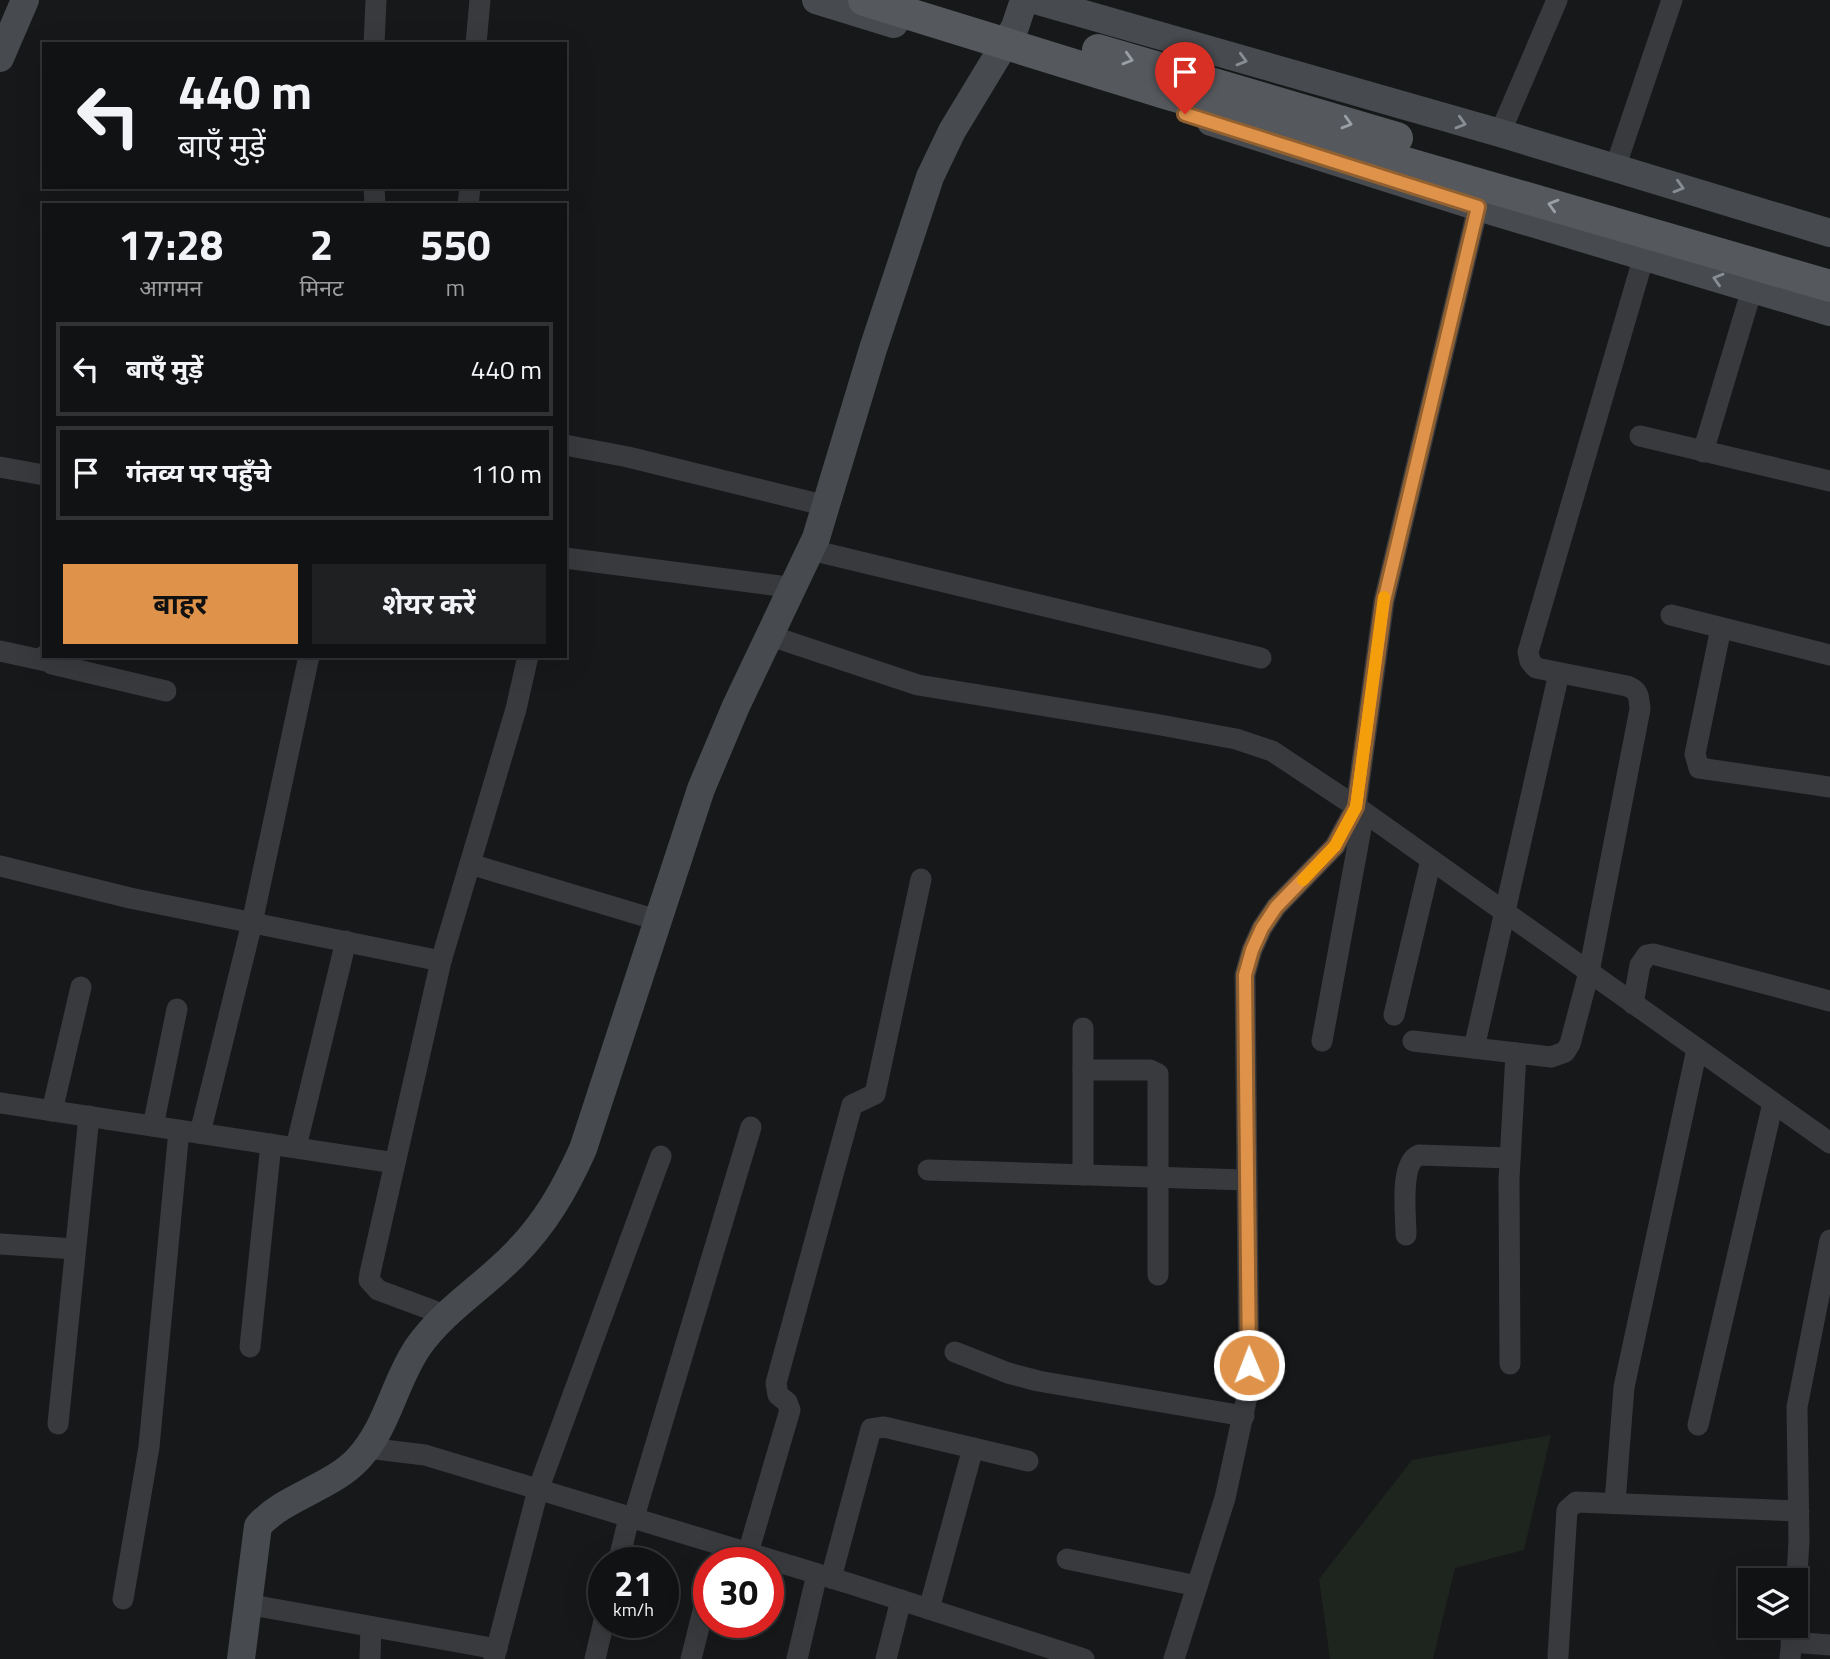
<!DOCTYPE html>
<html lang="hi">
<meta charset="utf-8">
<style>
:root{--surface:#111213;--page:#1e2021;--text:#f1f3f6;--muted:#9c9ea0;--line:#303233;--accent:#df934a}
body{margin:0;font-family:"Titillium Web","Noto Sans Devanagari",sans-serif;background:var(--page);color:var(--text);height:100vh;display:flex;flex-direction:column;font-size:26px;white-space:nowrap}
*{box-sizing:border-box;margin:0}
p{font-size:23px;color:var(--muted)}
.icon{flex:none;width:38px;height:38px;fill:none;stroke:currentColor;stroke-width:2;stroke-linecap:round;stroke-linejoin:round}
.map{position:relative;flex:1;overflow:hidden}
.drawer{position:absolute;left:42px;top:203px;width:525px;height:455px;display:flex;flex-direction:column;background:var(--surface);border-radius:0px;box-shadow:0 7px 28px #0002,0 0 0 2px var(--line)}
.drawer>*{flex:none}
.hud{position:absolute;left:42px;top:42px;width:525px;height:147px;border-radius:0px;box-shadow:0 7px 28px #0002,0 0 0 2px var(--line);background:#111213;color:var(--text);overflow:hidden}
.fabs{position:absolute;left:1738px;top:1568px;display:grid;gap:14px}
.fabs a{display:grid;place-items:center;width:70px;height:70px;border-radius:0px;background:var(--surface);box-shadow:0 7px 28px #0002,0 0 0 2px var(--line);font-size:35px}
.speed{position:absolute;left:588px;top:1547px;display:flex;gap:14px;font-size:35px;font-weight:700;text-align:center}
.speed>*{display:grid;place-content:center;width:91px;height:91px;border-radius:50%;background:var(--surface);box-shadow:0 7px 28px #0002,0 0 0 2px var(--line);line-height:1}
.speed small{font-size:18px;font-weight:400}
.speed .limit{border:10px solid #d22;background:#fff;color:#111}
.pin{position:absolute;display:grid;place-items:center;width:60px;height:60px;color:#fff;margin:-72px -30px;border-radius:50% 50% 50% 0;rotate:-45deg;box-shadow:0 0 7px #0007}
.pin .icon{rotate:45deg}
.me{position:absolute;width:77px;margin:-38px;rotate:359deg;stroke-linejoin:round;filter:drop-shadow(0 0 5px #0008)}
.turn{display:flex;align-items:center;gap:24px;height:147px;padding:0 21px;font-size:32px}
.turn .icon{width:91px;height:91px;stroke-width:2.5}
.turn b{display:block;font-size:49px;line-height:60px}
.eta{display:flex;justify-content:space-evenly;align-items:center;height:119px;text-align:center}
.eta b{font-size:42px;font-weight:700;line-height:49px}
.button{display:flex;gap:14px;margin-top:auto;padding:14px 21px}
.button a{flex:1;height:80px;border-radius:0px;background:var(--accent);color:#111;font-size:28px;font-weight:700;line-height:80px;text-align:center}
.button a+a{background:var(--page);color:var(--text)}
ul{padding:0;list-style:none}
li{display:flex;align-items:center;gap:21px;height:94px;margin:0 14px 10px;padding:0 7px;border:4px solid var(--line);border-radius:0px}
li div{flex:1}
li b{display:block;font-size:26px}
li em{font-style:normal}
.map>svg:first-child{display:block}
.green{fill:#1e241e}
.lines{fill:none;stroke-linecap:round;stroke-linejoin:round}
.street{stroke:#393a3e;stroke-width:21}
.secondary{stroke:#474a4e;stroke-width:28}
.primary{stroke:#55585c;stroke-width:32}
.oneway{stroke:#9a9fa6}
.oneway2{stroke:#888d93}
.route-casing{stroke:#916030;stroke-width:18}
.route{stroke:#df934a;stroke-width:12}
.slow{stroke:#f59e0b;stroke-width:12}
</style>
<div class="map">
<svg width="1830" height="1659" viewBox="0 0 1830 1659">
<rect width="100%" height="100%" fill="#171819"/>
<polygon class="green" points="1551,1435 1524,1550 1455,1568 1433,1659 1330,1659 1319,1579 1412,1460"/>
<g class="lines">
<g class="street">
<polyline points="374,44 376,0"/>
<polyline points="476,44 480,0"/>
<polyline points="1500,133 1557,0"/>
<polyline points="1615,168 1672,0"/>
<polyline points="374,187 375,205"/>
<polyline points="468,205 470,187"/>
<polyline points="1640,436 1830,481"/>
<polyline points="565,445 628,457 827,506"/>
<polyline points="1703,452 1752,289"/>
<polyline points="0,467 44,475"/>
<polyline points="811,550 1261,658"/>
<polyline points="565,558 795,588"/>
<polyline points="1671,615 1830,655"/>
<polyline points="1721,628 1695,754 1699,768 1830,787"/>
<polyline points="771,636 918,685 1155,724 1236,739 1272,751 1364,812 1830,1143"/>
<polyline points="0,651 46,661"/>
<polyline points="44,656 52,664 166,691"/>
<polyline points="470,864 657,920"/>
<polyline points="0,866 130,898 441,961"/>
<polyline points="1633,1004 1640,965 1647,955 1653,954 1830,1001"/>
<polyline points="1394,1015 1431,860"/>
<polyline points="1322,1041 1364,812"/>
<path d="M 1413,1041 L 1551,1057 L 1565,1052 L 1570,1044 L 1589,972 L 1640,709 C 1639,697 1639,690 1627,686 L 1536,668 L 1530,661 L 1528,652 L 1644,256"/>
<polyline points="1474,1048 1559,673"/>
<polyline points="1083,1070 1150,1070 1158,1074 1158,1275"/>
<polyline points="0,1103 395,1163"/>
<polyline points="52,1111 81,987"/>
<polyline points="153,1126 177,1009"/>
<polyline points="200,1133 252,923 309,656"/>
<polyline points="296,1147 346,941"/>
<polyline points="928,1170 1246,1180"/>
<polyline points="1083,1175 1083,1028"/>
<path d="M 1406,1235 C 1406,1215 1399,1163 1419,1155 L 1510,1158"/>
<polyline points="0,1244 75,1249"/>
<polyline points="448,1316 378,1290 369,1280 370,1273 441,961 516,709 528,656"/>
<polyline points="250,1347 271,1144"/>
<polyline points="955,1352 1008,1373 1038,1381 1244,1416"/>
<polyline points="1510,1364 1509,1179 1516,1053"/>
<polyline points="58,1424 89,1116"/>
<polyline points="1698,1425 1773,1103"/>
<polyline points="367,1448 425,1455 851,1584 1084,1659"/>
<polyline points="1615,1502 1624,1387 1697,1049"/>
<polyline points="633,1520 751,1127"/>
<polyline points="748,1553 790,1410 787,1402 778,1395 776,1383 852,1105 875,1094 921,879"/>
<polyline points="1067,1559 1197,1586"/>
<polyline points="618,1563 629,1518"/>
<polyline points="831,1578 871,1429 884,1427 1028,1461"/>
<polyline points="1796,1594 1799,1540 1797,1407 1830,1240"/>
<polyline points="123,1599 149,1447 179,1130"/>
<polyline points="246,1604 497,1649"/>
<polyline points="929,1609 973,1448"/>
<polyline points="1791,1642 1830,1645"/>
<polyline points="1558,1656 1567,1510 1576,1502 1799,1511"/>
<polyline points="370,1659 371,1627"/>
<polyline points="494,1659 538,1490 661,1156"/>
<polyline points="595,1659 604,1621"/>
<polyline points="691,1659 709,1587"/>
<polyline points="797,1659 817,1574"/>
<polyline points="886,1659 901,1600"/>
<polyline points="1174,1659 1225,1498 1249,1387 1245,975 1252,950 1262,928 1276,907 1335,846 1356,807 1384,601 1478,207"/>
<polyline points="1790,1659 1793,1626"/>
</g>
<g class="secondary">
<polyline points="816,0 894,24"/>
<polyline points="1035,0 1500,133 1830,233"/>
<polyline points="0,58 25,0"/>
<polyline points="1211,122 1478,207 1830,312"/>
<path d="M 241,1659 L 258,1526 C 285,1496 331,1488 358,1459 C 388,1427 394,1382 418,1347 C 443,1311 484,1286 514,1255 C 545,1224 565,1189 583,1149 L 701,789 L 736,706 L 816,538 L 873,349 L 930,177 L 952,131 L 1015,27 L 1024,0"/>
</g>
<g class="primary">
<polyline points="864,0 1168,94 1830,286"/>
<polyline points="1098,50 1397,138"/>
</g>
</g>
<defs><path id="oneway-chevron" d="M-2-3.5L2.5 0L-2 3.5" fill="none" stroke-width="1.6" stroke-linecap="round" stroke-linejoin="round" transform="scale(1.75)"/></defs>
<g class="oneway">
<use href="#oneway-chevron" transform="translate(1128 59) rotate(16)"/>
<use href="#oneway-chevron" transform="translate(1347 123) rotate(16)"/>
<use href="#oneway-chevron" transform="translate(1553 205) rotate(-164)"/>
</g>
<g class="oneway2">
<use href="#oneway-chevron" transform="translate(1242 60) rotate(16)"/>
<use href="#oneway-chevron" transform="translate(1461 123) rotate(16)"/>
<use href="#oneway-chevron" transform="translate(1679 187) rotate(17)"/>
<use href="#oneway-chevron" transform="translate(1718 279) rotate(-163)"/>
</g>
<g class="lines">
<g class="route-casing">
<polyline id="route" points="1185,114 1478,207 1384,601 1356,807 1335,846 1276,907 1262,928 1252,950 1245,975 1249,1365"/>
</g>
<use href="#route" class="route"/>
<polyline class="slow" points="1303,880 1335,846 1356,807 1384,597"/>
</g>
</svg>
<div class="fabs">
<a><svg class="icon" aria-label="layers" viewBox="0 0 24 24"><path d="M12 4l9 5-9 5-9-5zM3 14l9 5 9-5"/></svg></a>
</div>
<div class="speed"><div>21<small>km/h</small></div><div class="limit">30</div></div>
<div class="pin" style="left:1185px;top:114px;background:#d93025"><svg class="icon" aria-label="arrive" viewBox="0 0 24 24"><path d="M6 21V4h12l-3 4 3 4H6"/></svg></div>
<svg class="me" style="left:1249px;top:1365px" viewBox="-20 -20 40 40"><circle r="17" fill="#df934a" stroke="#fff" stroke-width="3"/><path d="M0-11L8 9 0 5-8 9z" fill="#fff"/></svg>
<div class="hud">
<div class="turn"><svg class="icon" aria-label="left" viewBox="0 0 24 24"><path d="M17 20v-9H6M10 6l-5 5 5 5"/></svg><div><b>440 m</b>बाएँ मुड़ें</div></div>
</div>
<section class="drawer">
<div class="eta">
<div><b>17:28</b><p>आगमन</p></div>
<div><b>2</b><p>मिनट</p></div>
<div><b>550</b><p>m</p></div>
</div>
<ul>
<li><svg class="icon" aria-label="left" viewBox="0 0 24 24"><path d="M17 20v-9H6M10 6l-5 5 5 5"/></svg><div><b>बाएँ मुड़ें</b></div><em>440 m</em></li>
<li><svg class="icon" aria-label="arrive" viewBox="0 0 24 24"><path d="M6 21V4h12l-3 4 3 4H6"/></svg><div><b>गंतव्य पर पहुँचे</b></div><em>110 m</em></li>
</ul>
<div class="button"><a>बाहर</a><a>शेयर करें</a></div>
</section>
</div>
